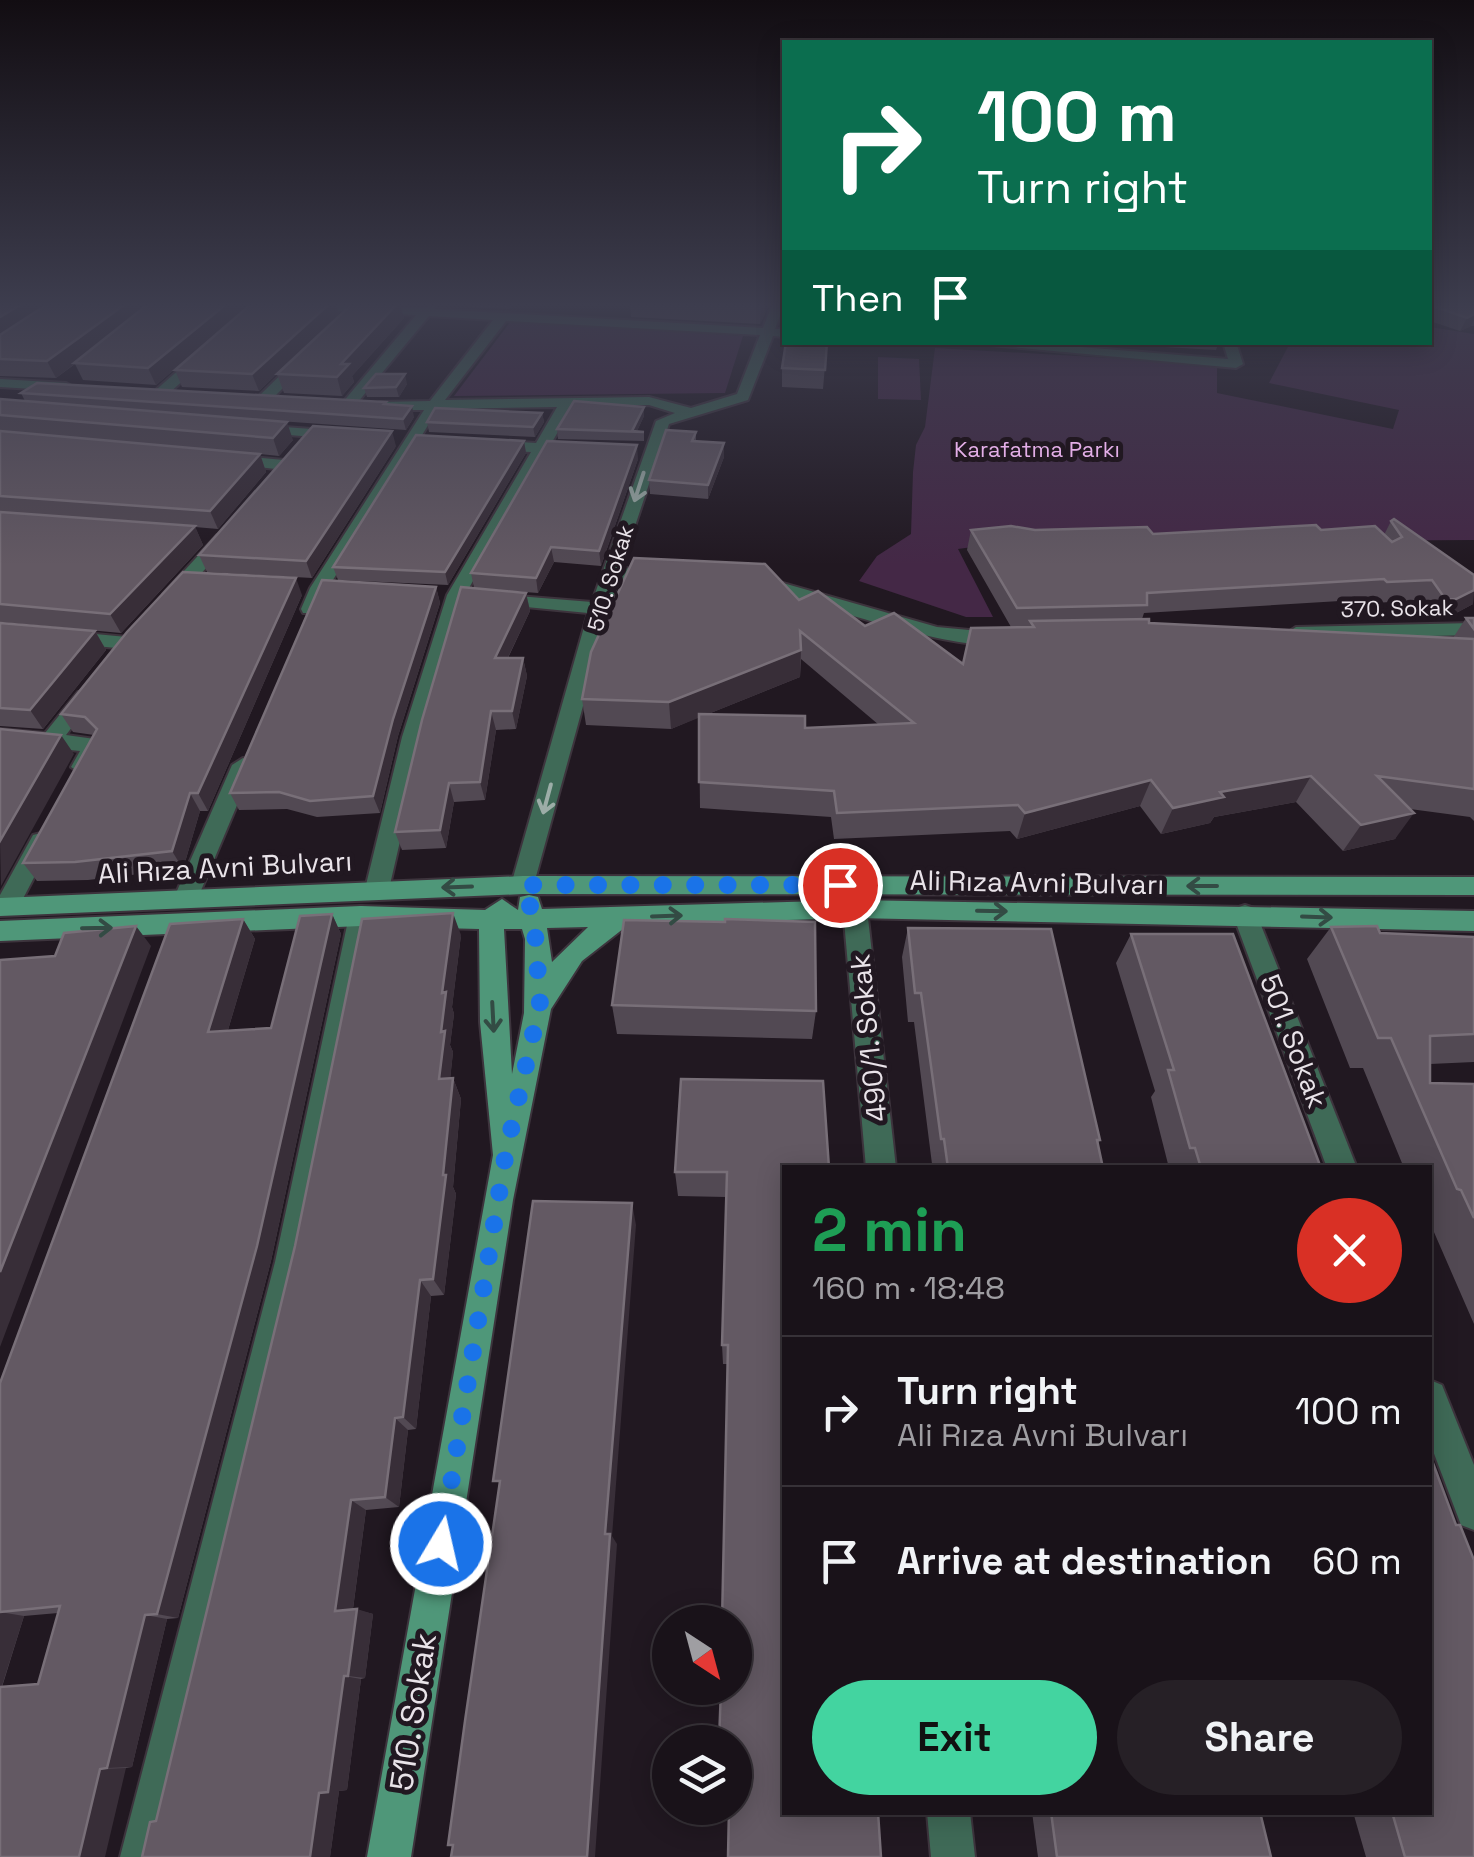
<!DOCTYPE html>
<meta charset="utf-8">
<style>
:root{--surface:#191219;--page:#262026;--text:#f1f3f6;--muted:#9f9ea2;--line:#373238;--accent:#43d4a0}
body{margin:0;font-family:"Space Grotesk",sans-serif;background:var(--page);color:var(--text);height:100vh;display:flex;flex-direction:column;font-size:38px;white-space:nowrap}
*{box-sizing:border-box;margin:0}
p{font-size:32px;color:var(--muted)}
.icon{flex:none;width:55px;height:55px;fill:none;stroke:currentColor;stroke-width:2;stroke-linecap:round;stroke-linejoin:round}
.map{position:relative;flex:1;overflow:hidden}
.panel{position:absolute;left:782px;top:1165px;width:650px;height:650px;display:flex;flex-direction:column;background:var(--surface);border-radius:0px;box-shadow:0 5px 25px #0003,0 0 0 2px var(--line)}
.panel>*{flex:none}
.top-card{position:absolute;left:782px;top:40px;width:650px;height:305px;border-radius:0px;box-shadow:0 5px 25px #0003,0 0 0 2px var(--line);background:#0b6e4f;color:#fff;overflow:hidden}
.needle{width:65px;rotate:144deg}
.buttons{position:absolute;left:652px;top:1605px;display:grid;gap:20px}
.buttons a{display:grid;place-items:center;width:100px;height:100px;border-radius:50%;background:var(--surface);box-shadow:0 5px 25px #0003,0 0 0 2px var(--line);font-size:50px}
.pin{position:absolute;display:grid;place-items:center;width:85px;height:85px;color:#fff;margin:-42px;border:5px solid #fff;border-radius:50%;box-shadow:0 2px 10px #0007}
.me{position:absolute;width:110px;margin:-55px;rotate:9deg;stroke-linejoin:round;filter:drop-shadow(0 0 8px #0008)}
.turn{display:flex;align-items:center;gap:35px;height:210px;padding:0 30px;font-size:45px}
.turn .icon{width:130px;height:130px;stroke-width:2.5}
.turn b{display:block;font-size:70px;line-height:85px}
.then{display:flex;align-items:center;height:95px;padding:0 30px;background:#0003;gap:20px;font-size:38px}
.round{display:grid;place-items:center;flex:none;width:105px;height:105px;border-radius:52px;background:var(--page)}
.summary{display:flex;align-items:center;justify-content:space-between;height:170px;padding:0 30px}
h1{font-size:60px;font-weight:700;line-height:75px;color:#1e9e55}
.button{display:flex;gap:20px;margin-top:auto;padding:20px 30px}
.button a{flex:1;height:115px;border-radius:60px;background:var(--accent);color:#111;font-size:40px;font-weight:700;line-height:115px;text-align:center}
.button a+a{background:var(--page);color:var(--text)}
ul{padding:0;list-style:none}
li{display:flex;align-items:center;gap:30px;height:150px;padding:0 30px;border-top:2px solid var(--line)}
li div{flex:1}
li b{display:block;font-size:38px}
li em{font-style:normal}
.map>svg:first-child{display:block}
.green{fill:#442846}
.lines{fill:none;stroke-linecap:round;stroke-linejoin:round}
.minor-casing{stroke:#3d343d;stroke-width:4}
.secondary-casing{stroke:#3d343d;stroke-width:4}
.minor{fill:#3f6a57;fill-rule:evenodd}
.secondary{fill:#4f9779;fill-rule:evenodd}
.wall{fill:#524953;fill-rule:evenodd}
.shaded-wall{fill:#382e38}
.building{fill:#635963;stroke:#786f78;stroke-width:2.5}
.oneway{stroke:#9cada7}
.oneway2{stroke:#334b44}
.route{stroke:#1a73e8;stroke-width:18;stroke-dasharray:0 32.4}
.labels{text-anchor:middle;dominant-baseline:central;stroke-width:10;stroke-linejoin:round;paint-order:stroke}
.far-park-label{font-size:22px;fill:#e3aee7;stroke:#211821}
.far-street-label{font-size:22px;fill:#e9e3e9;stroke:#211821}
.street-label{font-size:28px;fill:#e9e3e9;stroke:#211821}
.near-street-label{font-size:32px;fill:#e9e3e9;stroke:#211821}
</style>
<div class="map">
<svg width="1474" height="1857" viewBox="0 0 1474 1857">
<rect width="100%" height="100%" fill="#211821"/>
<g class="green">
<polygon points="511,321 743,336 725,393 454,396"/>
<polygon points="1430,327 1474,334 1474,540 1001,543 958,549 993,617 966,617 859,581 877,556 911,534 913,472 916,445 925,427 935,348 1217,364 1217,393 1393,429 1399,410 1269,383 1290,343 1430,342"/>
<polygon points="878,357 919,359 921,400 878,399"/>
</g>
<g class="lines">
<g class="minor-casing">
<g id="minor">
<path d="M 299,305 L 422,308 L 437,305 L 434,309 L 763,328 L 772,305 L 784,305 L 775,329 L 785,329 L 785,337 L 773,336 L 748,400 L 669,424 L 621,568 L 660,570 L 669,575 L 660,580 L 618,579 L 532,891 L 514,891 L 511,885 L 588,613 L 494,604 L 485,599 L 494,594 L 592,602 L 656,421 L 675,413 L 649,405 L 572,407 L 551,444 L 575,445 L 583,450 L 575,455 L 546,453 L 465,595 L 424,737 L 389,889 L 386,895 L 368,895 L 365,889 L 402,737 L 447,595 L 531,452 L 490,450 L 482,445 L 490,440 L 536,443 L 557,407 L 438,409 L 328,588 L 317,613 L 303,613 L 301,609 L 310,588 L 424,410 L 380,410 L 373,406 L 380,402 L 430,401 L 493,320 L 429,316 L 353,408 L 343,408 L 343,402 L 416,315 L 305,309 ZM 506,321 L 760,335 L 737,394 L 691,408 L 649,397 L 445,400 Z"/>
<polygon points="958,342 1019,342 1228,359 1223,342 1236,342 1243,364 1236,368"/>
<polygon points="198,353 210,356 167,395 157,395 157,389"/>
<polygon points="299,357 311,360 270,401 260,401 260,395"/>
<polygon points="0,379 66,383 73,387 66,391 0,387"/>
<polygon points="256,425 340,431 347,435 340,439 251,432 251,426"/>
<polygon points="229,455 284,460 292,465 284,470 224,463 224,457"/>
<polygon points="223,534 232,539 229,543 175,602 163,602 163,594 217,535"/>
<path d="M 755,575 L 937,627 L 1001,633 L 1011,639 C 981,664 793,595 749,584 L 749,576 Z"/>
<polygon points="1474,623 1474,635 1296,639 1287,633 1296,627"/>
<polygon points="0,625 127,637 137,643 127,649 0,637"/>
<polygon points="85,691 95,697 66,735 102,740 105,745 90,772 82,774 71,767 80,751 0,743 0,729 45,733 78,692"/>
<polygon points="243,758 254,765 197,900 194,907 176,907 173,900 232,765"/>
<polygon points="41,833 53,841 15,914 0,914 0,895 33,835"/>
<polygon points="855,900 864,902 867,909 896,1168 866,1168 843,909 846,902"/>
<polygon points="1245,905 1254,908 1257,915 1357,1168 1327,1168 1233,915 1236,908"/>
<polygon points="361,906 370,909 373,916 307,1262 164,1857 120,1857 275,1262 349,916 352,909"/>
<polygon points="1430,1380 1442,1385 1474,1465 1474,1530 1461,1525 1430,1443"/>
<polygon points="927,1812 970,1812 975,1857 931,1857"/>
</g>
</g>
<g class="secondary-casing">
<g id="secondary">
<polygon points="523,876 1474,877 1474,895 523,894 0,916 0,898"/>
<path d="M 529,895 L 538,897 L 542,909 L 855,900 L 1474,911 L 1474,931 L 855,918 L 628,925 L 582,961 L 551,1009 L 513,1200 L 411,1857 L 367,1857 L 493,1155 L 480,1022 L 479,929 L 361,926 L 0,941 L 0,921 L 361,906 L 485,910 L 502,899 L 518,910 L 520,897 ZM 588,927 L 552,962 L 547,928 ZM 504,929 L 522,929 L 525,939 L 524,1013 L 512,1074 Z"/>
</g>
</g>
<use href="#minor" class="minor"/>
<use href="#secondary" class="secondary"/>
</g>
<g class="wall">
<polygon points="0,305 250,305 156,385 83,380 75,364 56,378 0,376"/>
<polygon points="250,305 336,305 339,314 259,391 182,387 175,370"/>
<polygon points="351,305 400,305 404,318 352,376 354,382 342,396 284,393 277,374"/>
<polygon points="440,305 512,305 509,309"/>
<polygon points="630,305 769,305 760,324 631,317"/>
<polygon points="785,305 785,325 781,325 781,307"/>
<polygon points="1430,305 1474,305 1474,326 1471,326 1460,331 1430,321"/>
<polygon points="827,342 823,389 782,387 782,368"/>
<polygon points="1078,342 1219,342 1216,350"/>
<polygon points="407,384 399,397 367,397 364,388"/>
<polygon points="21,393 386,402 386,404 414,417 406,430 224,417 293,440 279,456 260,454 266,472 218,529 195,527 203,545 121,633 0,622 0,399 25,401"/>
<polygon points="644,407 644,416 637,431 644,432 644,441 558,439 557,429"/>
<polygon points="542,413 544,422 535,437 429,432 427,422"/>
<polygon points="696,432 696,441 724,457 708,499 650,494 649,480"/>
<polygon points="524,441 526,453 448,585 338,580 333,567"/>
<polygon points="396,446 312,578 207,572 199,555"/>
<polygon points="638,459 601,566 554,562 538,593 474,588 471,573"/>
<path d="M 1391,521 L 1474,575 L 1473,604 L 1443,620 L 1433,620 L 1420,600 L 1375,603 L 1373,599 L 1144,613 L 1142,619 L 1149,623 L 1453,638 L 1466,618 L 1474,618 L 1474,821 L 1470,817 L 1410,809 L 1395,839 L 1343,851 L 1296,802 L 1214,817 L 1210,823 L 1161,834 L 1140,806 L 1017,839 L 1010,831 L 834,839 L 831,817 L 700,808 L 699,717 L 671,729 L 586,725 L 582,699 L 799,600 L 963,664 L 1011,627 L 967,550 L 971,530 L 1153,534 L 1321,530 L 1384,535 ZM 801,659 L 879,725 L 805,728 L 708,714 L 800,677 Z"/>
<polygon points="436,587 440,603 398,736 380,813 317,817 287,809 239,810 230,793"/>
<polygon points="526,593 530,611 508,658 523,658 527,676 516,729 496,730 485,800 454,802 446,848 402,850 395,832"/>
<polygon points="302,595 208,811 200,811 183,869 88,880 37,881 23,863 94,735 73,732 61,714"/>
<polygon points="0,623 95,631 106,650 43,729 0,726"/>
<path d="M 332,914 L 341,934 L 271,1261 L 178,1618 L 167,1619 L 132,1767 L 126,1768 L 0,1857 L 0,1382 L 243,919 L 255,939 L 228,1030 L 271,1028 ZM 58,1613 L 38,1684 L 2,1687 L 24,1616 Z"/>
<polygon points="1331,927 1380,933 1474,937 1474,1062 1430,1064 1430,1083 1474,1084 1474,1324 1430,1223 1430,1168 1404,1168 1363,1068 1350,1068 1307,959"/>
<polygon points="908,928 1100,1140 1098,1144 1103,1168 936,1168 935,1164 932,1164 914,1022 908,1022 902,957"/>
<polygon points="1131,934 1321,1168 1169,1168 1151,1097 1155,1091 1116,963"/>
<polygon points="461,935 452,1007 454,1014 450,1045 453,1052 450,1079 453,1078 461,1099 453,1187 456,1194 444,1295 431,1296 416,1429 408,1430 399,1507 366,1510 353,1609 373,1614 365,1678 361,1679 347,1790 339,1791 330,1857 142,1857 156,1821"/>
<polygon points="612,1005 816,1011 812,1039 617,1034"/>
<polygon points="823,1081 735,1808 728,1364 723,1364 722,1345 726,1197 678,1196 675,1172"/>
<polygon points="1032,1812 1260,1812 1271,1857 1038,1857"/>
<polygon points="1353,1812 1430,1812 1474,1857 1366,1857"/>
</g>
<g class="shaded-wall">
<polygon points="20,305 54,305 0,339 0,317"/>
<polygon points="124,305 152,305 56,378 47,361"/>
<polygon points="225,305 250,305 156,385 148,368"/>
<polygon points="328,305 336,305 339,314 259,391 252,374"/>
<polygon points="396,305 400,305 404,318 352,376 354,382 342,396 337,377 341,364"/>
<polygon points="761,305 769,305 760,324 761,306"/>
<polygon points="1474,314 1474,320 1471,326 1460,331 1467,318"/>
<polygon points="405,374 407,384 399,397 396,387"/>
<polygon points="412,406 414,417 406,430 403,419"/>
<polygon points="644,407 644,416 637,431 633,431"/>
<polygon points="542,413 544,422 535,437 533,427"/>
<polygon points="287,422 293,440 279,456 273,438"/>
<polygon points="392,431 396,446 312,578 306,561"/>
<polygon points="524,441 526,453 448,585 445,572"/>
<polygon points="724,443 724,457 708,499 708,485"/>
<polygon points="637,445 638,459 601,566 599,551"/>
<polygon points="260,454 266,472 218,529 210,511"/>
<polygon points="195,526 203,545 121,633 110,614"/>
<polygon points="551,547 554,562 538,593 536,578"/>
<polygon points="296,578 302,595 208,811 198,793"/>
<polygon points="436,587 440,603 398,736 380,813 373,796 393,719"/>
<polygon points="1474,590 1473,604 1443,620 1456,599"/>
<polygon points="526,593 530,611 499,676 495,658"/>
<polygon points="95,631 106,650 43,729 30,710"/>
<polygon points="801,650 800,677 671,729 669,702"/>
<polygon points="523,658 527,676 516,729 512,711"/>
<polygon points="491,711 496,730 485,800 480,782"/>
<polygon points="61,735 74,754 1,886 0,841"/>
<polygon points="1311,776 1296,802 1214,817 1210,823 1161,834 1173,808 1220,792"/>
<polygon points="1151,780 1140,806 1017,839 1025,813"/>
<polygon points="449,783 454,802 446,848 440,830"/>
<polygon points="190,793 200,811 183,869 172,851"/>
<polygon points="1414,813 1395,839 1343,851 1361,825"/>
<polygon points="453,913 461,935 452,1007 454,1014 450,1045 453,1052 448,1100 439,1079 442,993"/>
<polygon points="332,914 341,934 271,1261 178,1618 157,1614"/>
<polygon points="243,919 255,939 222,1050 208,1032"/>
<polygon points="136,926 151,946 0,1347 0,1272"/>
<polygon points="453,1078 461,1099 453,1187 456,1194 444,1295 433,1279"/>
<polygon points="632,1203 636,1225 612,1536 617,1544 595,1857 587,1857 605,1534"/>
<polygon points="420,1280 431,1296 416,1429 403,1417"/>
<polygon points="395,1418 408,1430 399,1507 385,1497"/>
<polygon points="351,1500 366,1510 352,1616 335,1611"/>
<polygon points="357,1609 373,1614 365,1678 348,1676"/>
<polygon points="0,1612 24,1616 0,1692"/>
<polygon points="145,1615 167,1619 132,1767 107,1768"/>
<polygon points="344,1676 361,1679 347,1790 339,1791 330,1857 310,1857 319,1793"/>
<polygon points="126,1768 105,1857 79,1857 100,1769"/>
</g>
<g class="building">
<polygon points="0,305 20,305 0,317"/>
<polygon points="46,305 124,305 47,361 0,359 0,335"/>
<polygon points="147,305 225,305 148,368 74,363"/>
<polygon points="250,305 328,305 252,374 175,370"/>
<polygon points="351,305 396,305 341,364 349,364 337,377 277,374"/>
<polygon points="1430,305 1474,305 1474,314 1467,318"/>
<polygon points="786,342 827,342 825,370 782,368"/>
<polygon points="376,374 405,374 396,387 364,388"/>
<polygon points="37,383 386,402 384,404 412,406 403,419 21,393"/>
<polygon points="0,399 287,422 273,438 0,415"/>
<polygon points="574,401 644,407 632,431 644,432 557,429"/>
<polygon points="435,408 542,413 533,427 427,422"/>
<polygon points="313,426 392,431 306,561 199,555"/>
<polygon points="666,430 696,432 692,441 724,443 708,485 649,480"/>
<polygon points="0,431 260,454 210,511 0,496"/>
<polygon points="416,435 524,441 445,572 333,567"/>
<polygon points="547,441 637,445 599,551 551,547 536,578 471,573"/>
<polygon points="0,512 195,526 110,614 0,604"/>
<polygon points="1394,519 1474,575 1474,590 1456,599 1446,600 1432,580 1387,582 1384,579 1147,593 1147,605 1017,608 971,530 1011,526 1035,530 1147,527 1153,534 1316,525 1321,530 1375,526 1392,542 1402,537 1391,521"/>
<polygon points="634,558 765,564 799,600 818,591 865,626 894,613 963,664 971,628 1034,627 1030,621 1149,619 1149,623 1474,639 1474,789 1377,776 1414,813 1361,825 1311,776 1220,792 1224,797 1173,808 1151,780 1025,813 1018,805 837,813 834,791 699,782 699,714 805,716 805,728 914,723 800,631 801,650 669,702 582,699 591,652"/>
<polygon points="183,572 296,578 198,793 190,793 172,851 75,862 23,863 97,729 85,717 61,714 127,632"/>
<polygon points="322,580 436,587 393,719 373,796 310,801 279,792 230,793"/>
<polygon points="461,587 526,593 495,658 523,658 512,711 491,711 480,782 449,783 440,830 395,832 422,720"/>
<polygon points="1466,618 1474,618 1474,629"/>
<polygon points="0,623 95,631 30,710 0,708"/>
<polygon points="0,729 61,735 0,841"/>
<polygon points="453,913 442,993 446,992 441,1032 445,1031 439,1079 453,1078 443,1175 446,1175 433,1279 420,1280 403,1417 395,1418 385,1497 351,1500 335,1611 357,1609 348,1676 344,1676 328,1792 319,1793 310,1857 142,1857 150,1822 156,1821 295,1246 362,919"/>
<polygon points="332,914 257,1246 157,1614 145,1615 107,1768 100,1769 79,1857 0,1857 0,1687 38,1684 60,1606 0,1612 0,1383 170,924 243,919 208,1032 271,1028 300,916"/>
<polygon points="725,919 815,922 816,1011 612,1005 624,920 725,922"/>
<polygon points="136,926 0,1272 0,960 55,956 64,933"/>
<polygon points="1377,926 1380,933 1474,937 1474,1034 1430,1036 1430,1083 1474,1084 1474,1218 1461,1190 1457,1189 1391,1038 1378,1038 1331,927"/>
<polygon points="908,928 1051,929 1100,1140 1097,1140 1103,1168 948,1168 944,1139 941,1139 921,993 915,993"/>
<polygon points="1131,934 1233,934 1321,1168 1201,1168 1195,1148 1190,1148 1168,1070 1174,1070"/>
<polygon points="681,1079 823,1081 829,1168 785,1168 785,1812 878,1812 881,1857 728,1857 729,1808 735,1808 735,1742 719,1742 721,1688 735,1688 735,1622 722,1622 728,1345 722,1345 727,1172 675,1172"/>
<polygon points="533,1201 632,1203 605,1534 610,1534 587,1857 451,1857 453,1845 448,1845 465,1721 500,1481 493,1481"/>
<polygon points="1430,1455 1456,1525 1460,1525 1474,1560 1474,1857 1405,1857 1392,1812 1430,1812"/>
<polygon points="1051,1812 1260,1812 1271,1857 1057,1857"/>
</g>
<defs><path id="oneway-shaft" d="M-6 0H5M1.5-3L5.5 0L1.5 3" fill="none" stroke-width="1.6" stroke-linecap="round" stroke-linejoin="round" transform="scale(2.5)"/></defs>
<g class="oneway">
<use href="#oneway-shaft" transform="translate(639 487) rotate(108)"/>
<use href="#oneway-shaft" transform="translate(547 799) rotate(105)"/>
</g>
<g class="oneway2">
<use href="#oneway-shaft" transform="translate(1202 886) rotate(-180)"/>
<use href="#oneway-shaft" transform="translate(457 887) rotate(178)"/>
<use href="#oneway-shaft" transform="translate(992 911) rotate(1)"/>
<use href="#oneway-shaft" transform="translate(667 916) rotate(-2)"/>
<use href="#oneway-shaft" transform="translate(1317 917) rotate(2)"/>
<use href="#oneway-shaft" transform="translate(97 928) rotate(-1)"/>
<use href="#oneway-shaft" transform="translate(493 1017) rotate(87)"/>
</g>
<linearGradient id="sky" x2="0" y2="1"><stop stop-color="#120d12"/><stop offset="0.54" stop-color="#3d3d4e"/><stop offset="1" stop-color="#3d3d4e" stop-opacity="0"/></linearGradient>
<rect width="1474" height="565" fill="url(#sky)"/>
<g class="lines">
<polyline class="route" points="441,1544 506,1152 540,1004 534,918 523,885 840,885"/>
</g>
<g class="labels">
<g class="far-park-label">
<text x="1037" y="449">Karafatma Parkı</text>
</g>
<g class="far-street-label">
<text transform="translate(610 578) rotate(-73)">510. Sokak</text>
<text transform="translate(1397 608) rotate(-1)">370. Sokak</text>
</g>
<g class="street-label">
<text transform="translate(225 867) rotate(-3)">Ali Rıza Avni Bulvarı</text>
<text transform="translate(1037 882) rotate(1)">Ali Rıza Avni Bulvarı</text>
<text transform="translate(868 1038) rotate(-96)">490/1. Sokak</text>
<text transform="translate(1294 1041) rotate(69)">501. Sokak</text>
</g>
<g class="near-street-label">
<text transform="translate(413 1712) rotate(-81)">510. Sokak</text>
</g>
</g>
</svg>
<div class="buttons">
<a><svg class="needle" viewBox="-14 -14 28 28"><path d="M0-13l5 13h-10z" fill="#e53935"/><path d="M0 13l5-13h-10z" fill="#9f9ea2"/></svg></a>
<a><svg class="icon" aria-label="layers" viewBox="0 0 24 24"><path d="M12 4l9 5-9 5-9-5zM3 14l9 5 9-5"/></svg></a>
</div>
<div class="pin" style="left:840px;top:885px;background:#d93025"><svg class="icon" aria-label="arrive" viewBox="0 0 24 24"><path d="M6 21V4h12l-3 4 3 4H6"/></svg></div>
<svg class="me" style="left:441px;top:1544px" viewBox="-20 -20 40 40"><circle r="17" fill="#1a73e8" stroke="#fff" stroke-width="3"/><path d="M0-11L8 9 0 5-8 9z" fill="#fff"/></svg>
<div class="top-card">
<div class="turn"><svg class="icon" aria-label="right" viewBox="0 0 24 24"><path d="M7 20v-9h11M14 6l5 5-5 5"/></svg><div><b>100 m</b>Turn right</div></div>
<div class="then">Then<svg class="icon" aria-label="arrive" viewBox="0 0 24 24"><path d="M6 21V4h12l-3 4 3 4H6"/></svg></div>
</div>
<section class="panel">
<div class="summary"><div><h1>2 min</h1><p>160 m · 18:48</p></div><a class="round" style="background:#d93025;color:#fff"><svg class="icon" aria-label="close" viewBox="0 0 24 24"><path d="M6 6l12 12M18 6L6 18"/></svg></a></div>
<ul>
<li><svg class="icon" aria-label="right" viewBox="0 0 24 24"><path d="M7 20v-9h11M14 6l5 5-5 5"/></svg><div><b>Turn right</b><p>Ali Rıza Avni Bulvarı</p></div><em>100 m</em></li>
<li><svg class="icon" aria-label="arrive" viewBox="0 0 24 24"><path d="M6 21V4h12l-3 4 3 4H6"/></svg><div><b>Arrive at destination</b></div><em>60 m</em></li>
</ul>
<div class="button"><a>Exit</a><a>Share</a></div>
</section>
</div>
